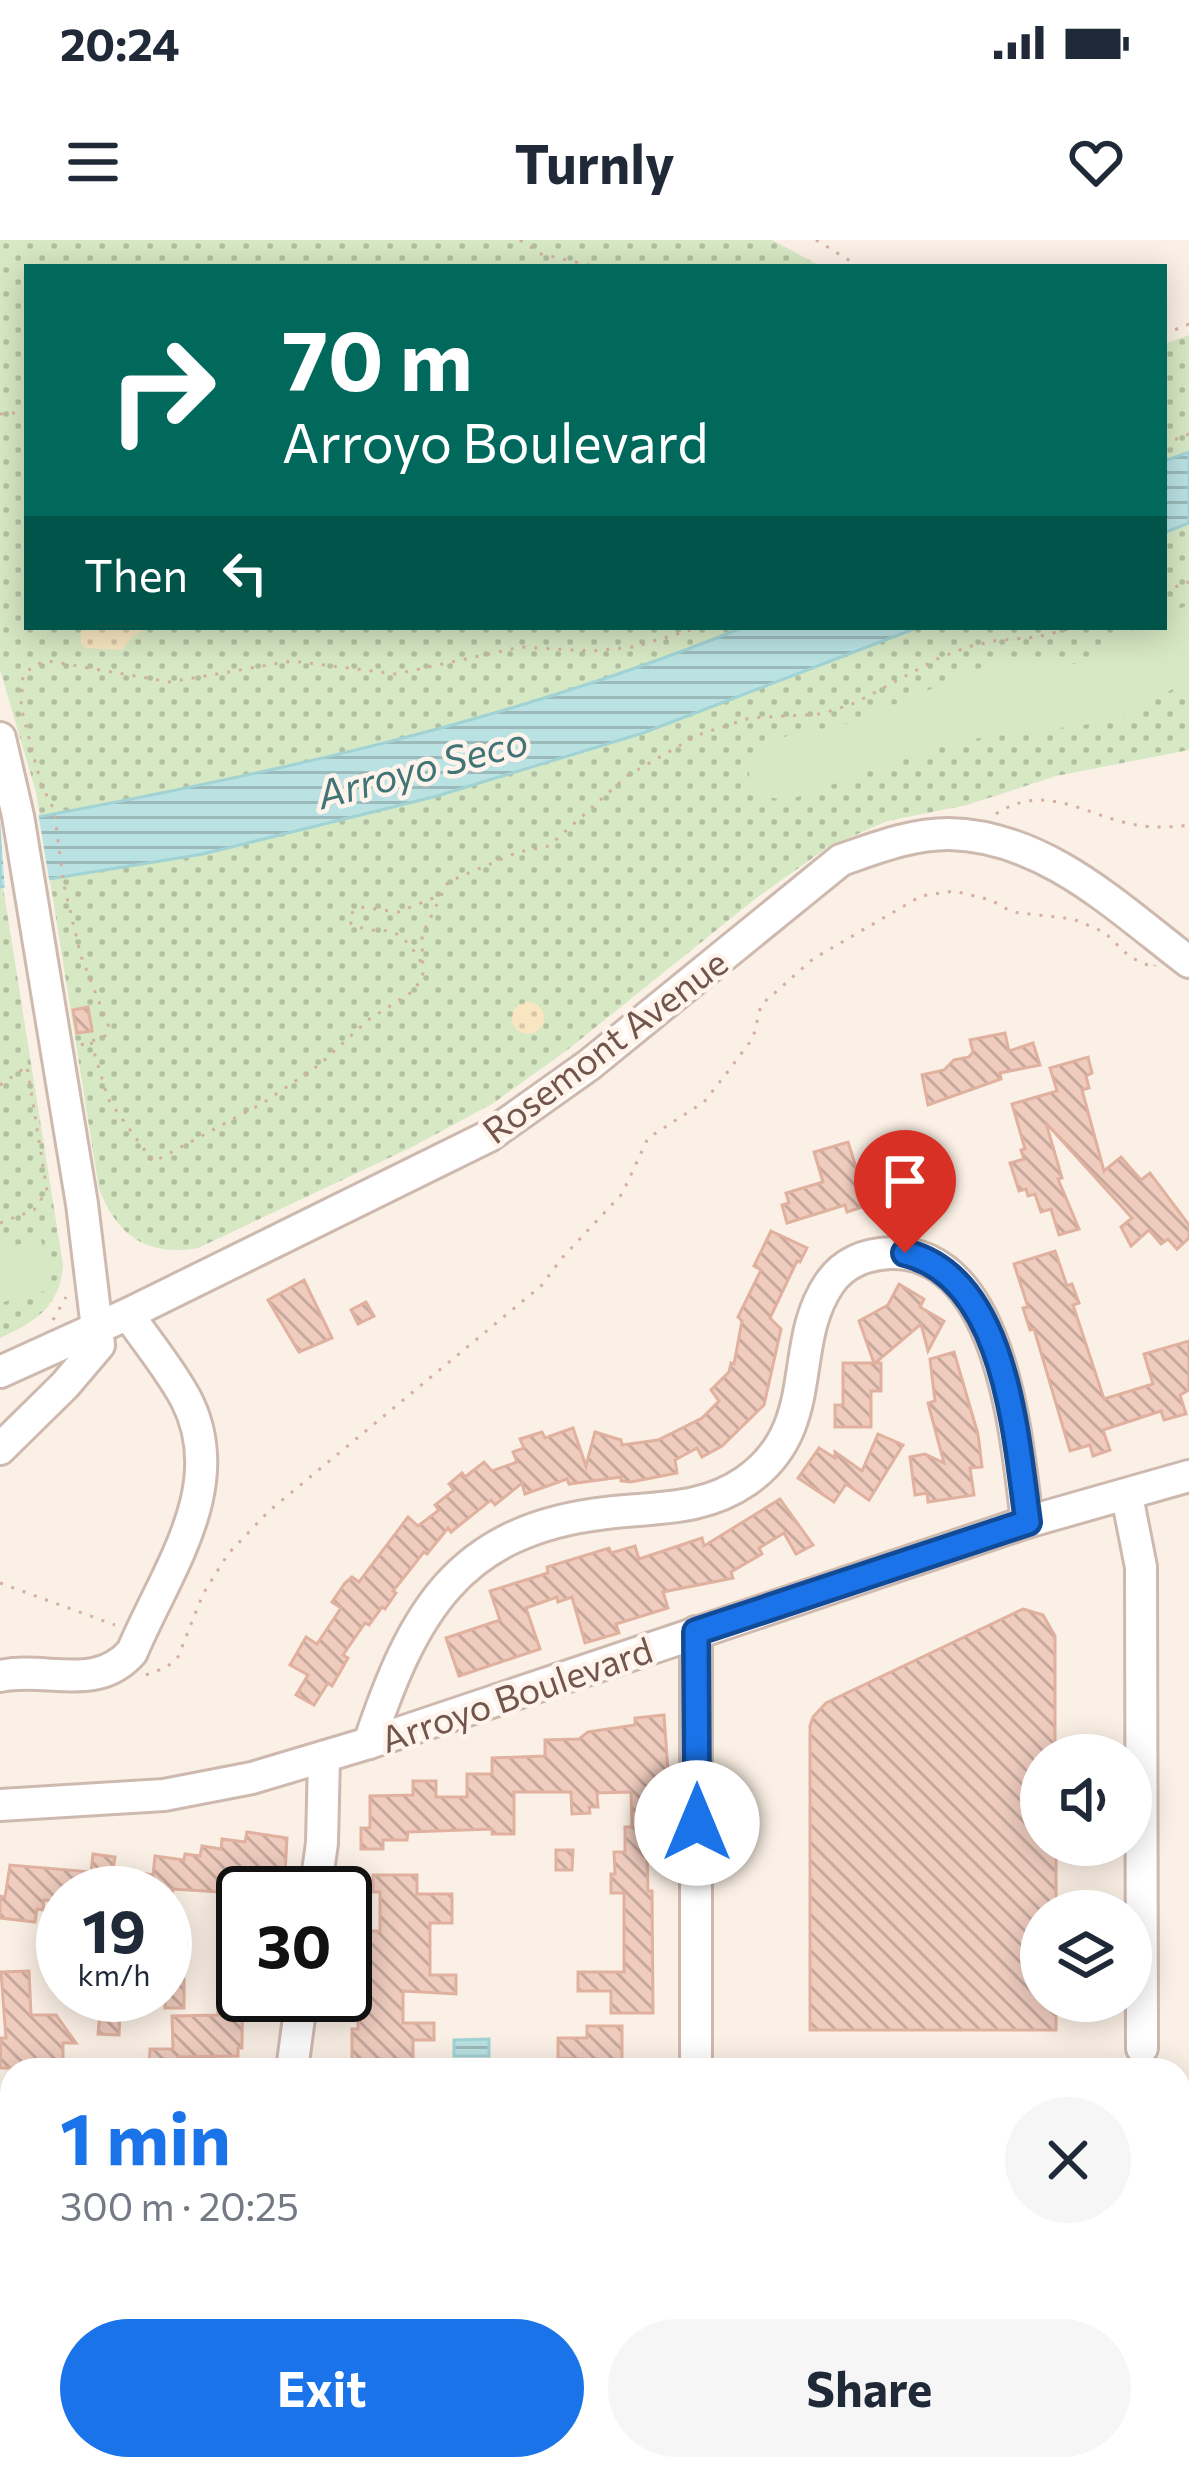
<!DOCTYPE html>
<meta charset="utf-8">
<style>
:root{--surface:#fff;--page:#f6f6f7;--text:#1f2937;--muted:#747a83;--accent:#1a73e8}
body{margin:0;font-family:Commissioner,sans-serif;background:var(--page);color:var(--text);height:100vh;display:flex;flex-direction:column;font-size:45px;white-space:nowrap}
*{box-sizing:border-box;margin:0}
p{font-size:39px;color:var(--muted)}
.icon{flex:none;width:66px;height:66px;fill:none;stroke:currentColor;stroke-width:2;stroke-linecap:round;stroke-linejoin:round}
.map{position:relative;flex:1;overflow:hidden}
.sheet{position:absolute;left:0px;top:1818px;width:1191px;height:423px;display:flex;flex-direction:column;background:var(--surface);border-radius:36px 36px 0 0;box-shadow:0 6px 30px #0003}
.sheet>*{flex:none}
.top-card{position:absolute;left:24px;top:24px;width:1143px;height:366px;border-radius:0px;box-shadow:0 6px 30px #0003;background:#00695c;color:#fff;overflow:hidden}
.buttons{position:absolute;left:1020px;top:1494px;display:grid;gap:24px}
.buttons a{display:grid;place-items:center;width:132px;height:132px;border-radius:50%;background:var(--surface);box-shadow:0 6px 30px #0003;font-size:60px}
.speed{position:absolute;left:36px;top:1626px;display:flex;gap:24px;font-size:60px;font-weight:700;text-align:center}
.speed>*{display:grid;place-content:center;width:156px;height:156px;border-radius:50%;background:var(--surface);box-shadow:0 6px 30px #0003;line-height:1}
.speed small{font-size:30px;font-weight:400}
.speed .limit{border:6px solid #111;border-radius:18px;background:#fff;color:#111}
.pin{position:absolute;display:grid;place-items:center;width:102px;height:102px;color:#fff;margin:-123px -51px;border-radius:50% 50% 50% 0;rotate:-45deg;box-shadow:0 0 12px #0007}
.pin .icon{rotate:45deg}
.me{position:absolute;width:132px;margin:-66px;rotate:0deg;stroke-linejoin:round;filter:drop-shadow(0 0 9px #0008)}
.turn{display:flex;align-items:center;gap:42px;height:252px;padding:0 60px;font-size:54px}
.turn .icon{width:156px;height:156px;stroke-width:2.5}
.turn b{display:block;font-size:84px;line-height:102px}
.then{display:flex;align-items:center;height:114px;padding:0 60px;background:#0003;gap:24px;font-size:45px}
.round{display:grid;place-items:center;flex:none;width:126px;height:126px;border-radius:63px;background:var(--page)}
.headline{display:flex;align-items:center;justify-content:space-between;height:204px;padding:0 60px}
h1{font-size:72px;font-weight:700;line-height:90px;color:var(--accent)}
.primary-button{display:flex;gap:24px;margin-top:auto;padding:24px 60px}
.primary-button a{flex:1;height:138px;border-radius:72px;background:var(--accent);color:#fff;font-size:48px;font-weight:700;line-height:138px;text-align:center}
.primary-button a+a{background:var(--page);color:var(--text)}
.status{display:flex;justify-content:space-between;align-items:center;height:84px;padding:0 60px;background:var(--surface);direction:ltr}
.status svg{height:33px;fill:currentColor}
header{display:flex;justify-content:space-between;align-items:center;height:156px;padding:0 60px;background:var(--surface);font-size:54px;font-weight:700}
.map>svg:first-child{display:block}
.grass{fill:url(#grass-dots)}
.sand{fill:url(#sand-dots)}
.garden{fill:#d7e8c4}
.water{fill:url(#water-rules);stroke:#a1d3d5;stroke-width:3}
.pier{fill:#fbf0e5}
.building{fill:url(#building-back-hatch);stroke:#e1b19f;stroke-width:3}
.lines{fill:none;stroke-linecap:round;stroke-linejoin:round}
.minor-casing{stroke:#ceb9af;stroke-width:36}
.highway-casing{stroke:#d8cfcd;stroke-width:48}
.path{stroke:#d4afa1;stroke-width:3;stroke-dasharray:3 9;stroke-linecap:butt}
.minor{stroke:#fff;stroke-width:30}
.highway{stroke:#f2ab9f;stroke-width:42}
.route-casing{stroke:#114b97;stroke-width:30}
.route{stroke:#1a73e8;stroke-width:21}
.labels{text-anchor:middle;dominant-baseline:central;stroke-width:9;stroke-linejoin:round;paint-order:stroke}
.street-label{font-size:36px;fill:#72554b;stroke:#fef4eb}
.water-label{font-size:39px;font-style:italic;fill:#407477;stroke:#fef4eb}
</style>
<div class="status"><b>20:24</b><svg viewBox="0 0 49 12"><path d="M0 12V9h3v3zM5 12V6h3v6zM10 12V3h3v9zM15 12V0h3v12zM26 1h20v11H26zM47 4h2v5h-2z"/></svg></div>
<header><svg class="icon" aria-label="menu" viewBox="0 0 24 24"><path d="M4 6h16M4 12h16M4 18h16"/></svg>Turnly<svg class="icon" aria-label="heart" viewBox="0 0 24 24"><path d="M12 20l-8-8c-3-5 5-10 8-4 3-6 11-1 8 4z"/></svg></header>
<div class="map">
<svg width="1189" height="2239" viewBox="0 0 1189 2239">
<defs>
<pattern id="grass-dots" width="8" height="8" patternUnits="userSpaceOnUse" patternTransform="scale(3)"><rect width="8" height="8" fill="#d7e8c4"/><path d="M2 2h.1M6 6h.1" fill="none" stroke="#b3bfa1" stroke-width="1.8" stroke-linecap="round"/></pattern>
<pattern id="sand-dots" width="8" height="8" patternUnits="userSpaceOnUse" patternTransform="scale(3)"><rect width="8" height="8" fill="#f9e6c1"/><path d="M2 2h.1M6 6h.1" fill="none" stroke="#d9c7a7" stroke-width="1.8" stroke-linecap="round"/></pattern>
<pattern id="water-rules" width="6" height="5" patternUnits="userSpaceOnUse" patternTransform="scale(3)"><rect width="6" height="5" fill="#bae2e3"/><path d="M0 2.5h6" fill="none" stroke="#9cbaba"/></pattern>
<pattern id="building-back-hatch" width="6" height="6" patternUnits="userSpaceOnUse" patternTransform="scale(3)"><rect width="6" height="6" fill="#efccbe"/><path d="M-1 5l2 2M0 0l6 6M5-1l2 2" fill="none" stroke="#c6a89c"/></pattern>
</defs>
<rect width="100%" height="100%" fill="#fbf0e5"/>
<g class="grass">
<path d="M 0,0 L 772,0 L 822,27 L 27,27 L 27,387 L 1164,387 L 1164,104 L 1189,95 L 1189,510 L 1056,536 L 967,565 L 887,581 L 828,607 L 755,659 L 566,811 L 492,864 L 410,908 L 198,1008 C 148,1017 117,996 99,949 L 36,552 L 0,430 Z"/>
<path d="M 0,628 L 63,1025 C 60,1067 35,1082 0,1098 Z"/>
</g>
<g class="sand">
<polygon points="104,387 149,387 133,396 122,410 86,408 81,404 81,391"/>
<circle cx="528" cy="778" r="16"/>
</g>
<g class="garden">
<path d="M 1189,365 L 1189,440 L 1115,481 L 950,502 L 792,559 C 765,561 745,550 749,520 L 769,500 L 850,483 L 990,424 L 1017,421 L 1075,424 L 1097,416 L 1137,387 L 1164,387 L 1164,374 Z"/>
<polygon points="41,999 50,1050 0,1063 0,1009"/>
</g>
<g class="water">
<polygon points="1189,212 1189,283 1164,293 1164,221"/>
<path d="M 744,387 L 919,387 L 643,493 L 437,556 L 203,614 L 0,647 L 0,584 C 252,538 506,484 744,387 Z"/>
<polygon points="489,1799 489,1816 454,1816 454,1800"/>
</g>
<polygon class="pier" points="38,572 50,645 5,652 0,578"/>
<g class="building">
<polygon points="88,767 92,791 77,793 73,770"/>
<polygon points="1005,793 1009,811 1033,803 1040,825 1000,833 1001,839 928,865 922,835 944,830 954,820 969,817 973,812 970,800"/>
<polygon points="1088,817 1092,833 1086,836 1089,848 1082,850 1104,931 1121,917 1141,940 1150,933 1189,985 1189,998 1177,1009 1168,999 1161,1004 1149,990 1131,1006 1121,987 1132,978 1046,883 1062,938 1058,939 1079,989 1059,995 1051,969 1041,972 1035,954 1028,956 1026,949 1019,951 1010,923 1024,919 1021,910 1025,909 1012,864 1057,851 1050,828"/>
<polygon points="848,902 868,965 847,972 845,965 787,983 782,965 789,963 786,953 823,942 814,912"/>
<polygon points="771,991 807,1008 800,1022 797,1021 770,1078 781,1089 764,1165 722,1206 702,1217 697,1208 675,1220 677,1233 631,1242 621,1241 621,1237 569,1244 567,1239 525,1254 522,1243 495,1265 491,1260 451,1292 448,1288 427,1314 424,1312 393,1351 396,1353 385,1369 382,1367 369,1385 365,1383 343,1415 348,1418 332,1446 328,1443 314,1465 296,1455 308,1435 290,1425 306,1397 317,1404 341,1368 332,1362 345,1343 352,1337 359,1342 408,1277 418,1286 439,1270 435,1265 454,1250 449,1244 462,1233 465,1237 484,1222 492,1231 517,1222 513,1212 524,1208 520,1199 542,1192 545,1198 573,1188 586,1226 595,1192 621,1200 622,1205 658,1200 702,1178 719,1161 711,1150 729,1132 731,1123 734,1124 742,1081 738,1077 761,1030 754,1026"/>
<polygon points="1055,1011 1067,1046 1072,1044 1079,1063 1073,1065 1104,1159 1153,1144 1144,1114 1189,1101 1189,1150 1180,1155 1186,1174 1164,1180 1161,1171 1103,1190 1110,1210 1093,1216 1090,1205 1070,1211 1034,1089 1030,1090 1023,1068 1028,1067 1014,1024"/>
<polygon points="304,1040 332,1098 299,1112 268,1060"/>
<polygon points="899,1044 924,1059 920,1067 944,1081 928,1111 921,1084 875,1123 881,1123 881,1151 871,1151 871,1187 835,1187 835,1165 843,1165 843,1123 874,1123 859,1081 888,1065"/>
<polygon points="366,1062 374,1076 358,1084 351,1070"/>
<polygon points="954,1112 978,1194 982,1227 970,1228 974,1255 928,1262 927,1253 915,1255 910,1217 925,1214 944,1223 928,1163 935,1161 930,1119"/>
<polygon points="878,1194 903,1205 869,1260 846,1244 834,1262 798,1238 819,1208 835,1218 835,1212 862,1231"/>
<polygon points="780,1259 813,1305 796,1314 784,1293 759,1308 762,1314 731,1332 733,1338 663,1352 668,1368 616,1384 619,1393 585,1403 572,1357 558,1362 557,1357 526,1368 540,1409 459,1436 446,1398 500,1380 490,1351 548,1333 547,1327 609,1308 611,1313 635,1306 639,1319 702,1298 704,1306"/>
<polygon points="1023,1369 1043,1375 1055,1396 1055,1515 1041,1515 1041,1605 1056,1605 1056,1671 1041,1671 1041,1761 1056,1761 1056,1790 810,1790 810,1486 813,1477 826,1463"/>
<polygon points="664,1475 670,1559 653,1564 654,1591 651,1612 647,1612 648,1651 652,1651 653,1773 611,1773 611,1751 578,1751 578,1732 624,1732 624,1653 611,1653 611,1634 615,1634 614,1612 625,1612 625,1587 632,1587 631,1552 597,1553 598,1567 589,1567 590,1573 572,1574 571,1552 514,1552 514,1594 492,1594 492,1589 408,1592 407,1600 383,1600 383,1609 361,1609 361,1588 370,1588 370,1556 413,1555 413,1541 436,1541 436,1557 467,1557 467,1534 492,1534 492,1518 545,1516 545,1500 579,1499 588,1492 635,1485 635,1478"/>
<polygon points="247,1592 287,1598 284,1651 236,1645 235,1653 173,1649 172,1653 63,1653 63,1662 44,1660 43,1670 37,1669 35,1682 0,1678 0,1656 5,1657 10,1625 91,1632 93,1614 115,1617 113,1629 153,1635 155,1616 184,1620 185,1614 200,1616 202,1606 221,1609 222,1599 245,1602"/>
<polygon points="556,1610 573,1610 572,1630 556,1630"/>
<polygon points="373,1635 417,1635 417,1654 452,1654 452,1683 430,1683 430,1735 456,1735 456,1754 403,1751 403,1783 434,1783 434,1800 413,1800 413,1823 352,1823 352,1789 358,1789 358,1760 363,1760 364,1702 368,1702 368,1691 380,1691 380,1652 373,1652"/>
<polygon points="218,1717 243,1717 242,1808 238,1808 238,1816 178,1817 178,1828 149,1827 150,1809 173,1809 172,1776 218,1775"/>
<polygon points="29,1731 31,1775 56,1775 76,1803 63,1803 63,1828 0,1828 1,1798 6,1798 1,1732"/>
<rect x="165" y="1739" width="19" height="29"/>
<polygon points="100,1772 120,1773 119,1795 98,1794"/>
<polygon points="587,1786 622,1786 622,1821 558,1818 558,1798 587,1798"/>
</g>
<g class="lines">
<g class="minor-casing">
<g id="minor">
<polyline points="0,498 18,576 82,964 99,1105 65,1145 0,1209"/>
<path d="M 0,1132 L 128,1074 L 489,896 L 589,825 L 841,620 C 876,608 911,594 949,594 C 1045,596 1118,668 1189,722"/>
<polyline points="1127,1256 1141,1327 1142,1808"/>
<path d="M 0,1436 C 46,1426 96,1453 132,1412 C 166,1331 231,1246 186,1159 C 170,1129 147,1102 128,1074"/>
<path d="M 369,1503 C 413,1373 457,1290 606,1273 C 655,1267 703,1271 746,1241 C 822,1188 787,1106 829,1044 C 843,1023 865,1014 891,1013 C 1003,1011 1017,1203 1027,1282"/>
<polyline points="0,1565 164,1555 252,1538 369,1503 1027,1282 1189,1236"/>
<polyline points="315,1653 322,1603 324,1517"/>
<polyline points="292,1830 302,1755"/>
<polyline points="696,1830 696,1392"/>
<polyline points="0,1986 12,1986"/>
<polyline points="1179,1992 1189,1981"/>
<polyline points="237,2239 239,2229"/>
<polyline points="641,2239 642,2229"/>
</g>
</g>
<g class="highway-casing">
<g id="highway">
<polyline points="1179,2153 1189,2142"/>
<polyline points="1103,2239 1112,2229"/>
</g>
</g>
<g class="path">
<polyline points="520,0 541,14 597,27"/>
<polyline points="816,0 860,27"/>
<polyline points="1164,94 1189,84"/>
<polyline points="0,174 27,172"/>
<polyline points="1164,204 1189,194"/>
<polyline points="1164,351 1189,342"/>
<path d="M 996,574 C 1041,544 1077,570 1123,582 C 1145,588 1167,588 1189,585"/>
<path d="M 421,722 C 392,674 385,700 351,684 L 350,674 L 361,667 L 398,672 L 436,657"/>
<polyline points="91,802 108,859 153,922 263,863 319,825 368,780 415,750 423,733 422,695 448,642 518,612 549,606 627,536 698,495 750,478 821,474 855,463 941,417 968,407 993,401 1037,397 1076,387"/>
<polyline points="81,805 105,796 109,787 81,716 64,645 54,570 41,544 21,467 23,436 34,425 48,421 170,442 292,421 396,434 521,407 591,411 634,407 700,387"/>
<polyline points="0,845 26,827"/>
<polyline points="0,983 34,970 47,951 27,826"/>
<polyline points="53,1080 66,1057"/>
<polyline points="0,1343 115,1385"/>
<polyline points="146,1435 167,1427 178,1417 203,1354 228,1314 269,1271 541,1046 562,1018 622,954 648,898 704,862 726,834 753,798 761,765 813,719 921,656 954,651 991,660 1012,672 1073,679 1104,692 1130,717 1154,728 1155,725"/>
</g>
<use href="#minor" class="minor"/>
<use href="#highway" class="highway"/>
</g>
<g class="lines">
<g class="route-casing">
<path id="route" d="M 697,1583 L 696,1392 L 1028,1282 C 1016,1198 1007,1037 905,1013"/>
</g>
<use href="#route" class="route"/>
</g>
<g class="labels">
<g class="street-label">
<text transform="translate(604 805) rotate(-37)">Rosemont Avenue</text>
<text transform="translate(516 1453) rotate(-19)">Arroyo Boulevard</text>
</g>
<g class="water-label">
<text transform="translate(422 526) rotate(-15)">Arroyo Seco</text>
</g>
</g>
</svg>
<div class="buttons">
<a><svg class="icon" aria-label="sound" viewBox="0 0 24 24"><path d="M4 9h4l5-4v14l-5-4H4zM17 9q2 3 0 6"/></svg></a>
<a><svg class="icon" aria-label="layers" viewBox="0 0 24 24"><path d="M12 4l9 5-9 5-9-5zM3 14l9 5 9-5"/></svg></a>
</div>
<div class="speed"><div>19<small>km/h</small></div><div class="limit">30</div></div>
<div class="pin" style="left:905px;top:1013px;background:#d93025"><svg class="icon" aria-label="arrive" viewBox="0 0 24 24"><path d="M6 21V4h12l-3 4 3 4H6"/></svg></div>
<svg class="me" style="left:697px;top:1583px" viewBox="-20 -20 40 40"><circle r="19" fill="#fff"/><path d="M0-13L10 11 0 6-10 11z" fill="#1a73e8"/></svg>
<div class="top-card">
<div class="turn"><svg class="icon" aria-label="right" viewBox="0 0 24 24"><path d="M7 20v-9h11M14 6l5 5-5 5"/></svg><div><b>70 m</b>Arroyo Boulevard</div></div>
<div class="then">Then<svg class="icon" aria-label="left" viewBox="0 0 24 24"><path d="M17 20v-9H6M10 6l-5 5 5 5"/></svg></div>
</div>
<section class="sheet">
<div class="headline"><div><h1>1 min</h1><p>300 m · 20:25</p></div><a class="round"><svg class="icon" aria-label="close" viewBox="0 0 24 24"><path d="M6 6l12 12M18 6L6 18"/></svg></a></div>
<div class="primary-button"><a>Exit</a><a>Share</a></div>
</section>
</div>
